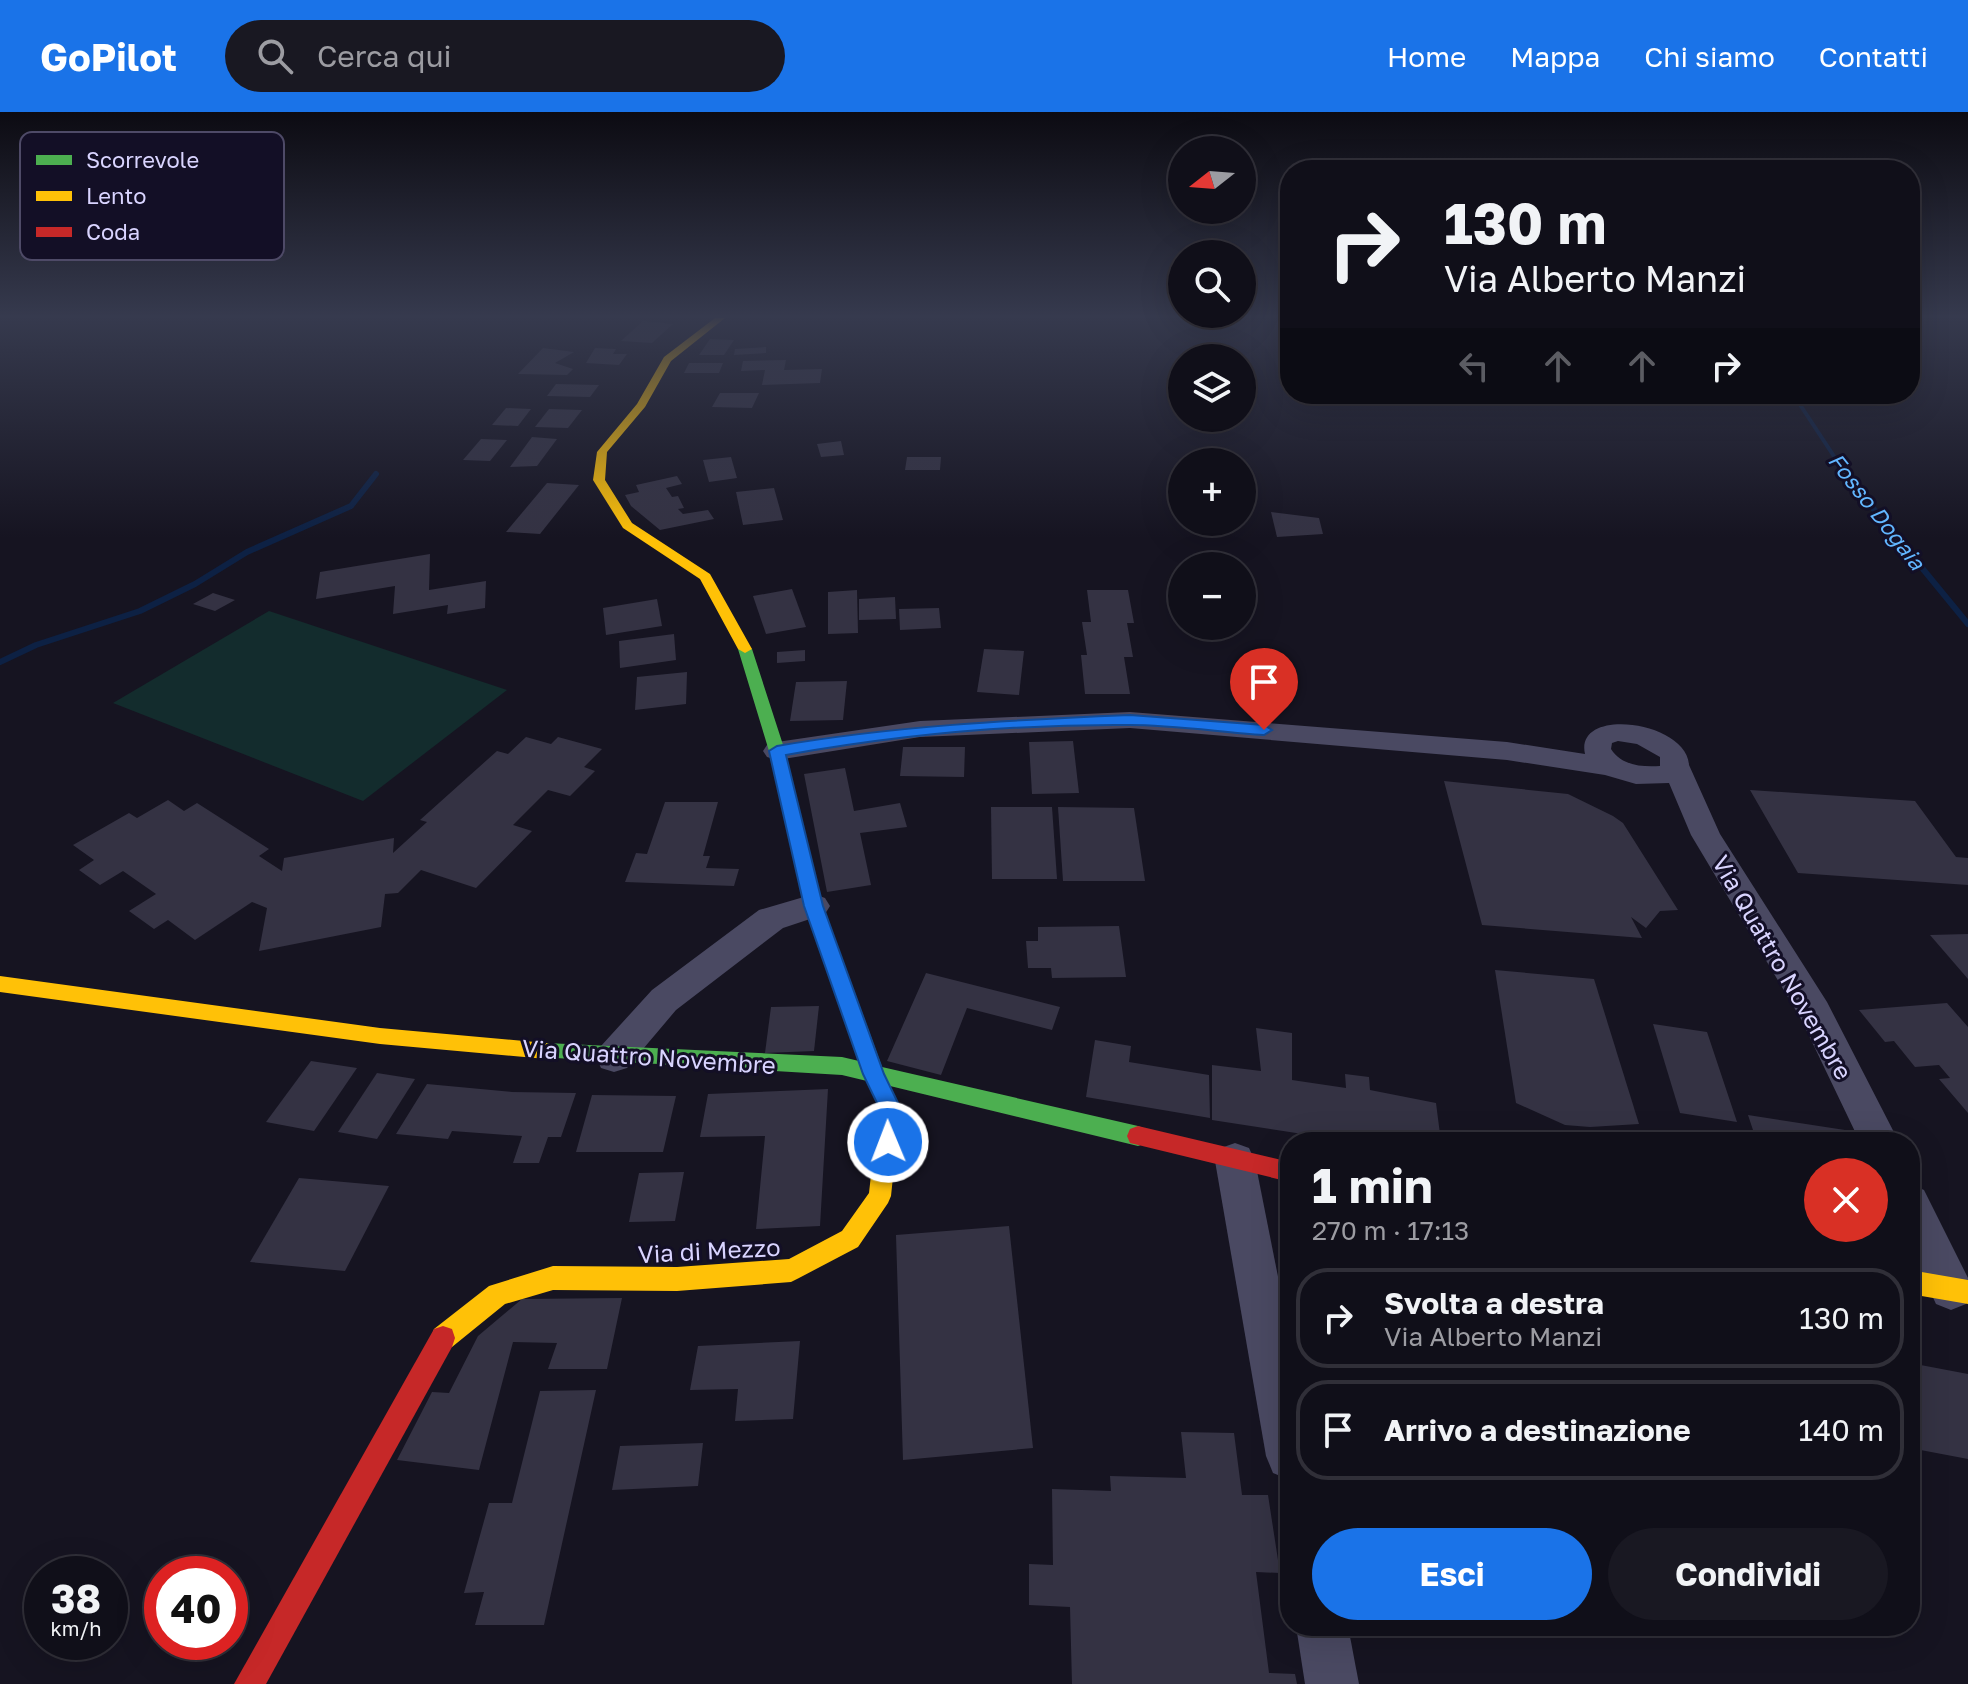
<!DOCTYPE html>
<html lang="it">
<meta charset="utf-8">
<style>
:root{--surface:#100f19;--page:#191822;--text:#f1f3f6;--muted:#9c9ca2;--line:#302f38;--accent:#1a73e8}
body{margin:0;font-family:"Golos Text",sans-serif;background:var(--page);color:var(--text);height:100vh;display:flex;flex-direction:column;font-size:30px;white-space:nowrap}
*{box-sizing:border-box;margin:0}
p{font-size:26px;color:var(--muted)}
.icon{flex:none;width:44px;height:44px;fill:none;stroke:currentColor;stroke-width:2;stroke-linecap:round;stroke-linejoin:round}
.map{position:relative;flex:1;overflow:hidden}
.panel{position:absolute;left:1280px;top:1020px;width:640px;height:504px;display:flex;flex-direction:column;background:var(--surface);border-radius:32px;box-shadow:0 8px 32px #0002,0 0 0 2px var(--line)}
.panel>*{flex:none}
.hud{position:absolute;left:1280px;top:48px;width:640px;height:244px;border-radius:32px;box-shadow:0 8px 32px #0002,0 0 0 2px var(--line);background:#100f19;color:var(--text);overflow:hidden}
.needle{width:52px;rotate:253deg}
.controls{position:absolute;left:1168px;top:24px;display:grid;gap:16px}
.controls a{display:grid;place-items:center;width:88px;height:88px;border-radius:50%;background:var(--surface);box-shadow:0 8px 32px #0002,0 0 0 2px var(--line);font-size:40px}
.speed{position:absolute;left:24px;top:1444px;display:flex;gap:16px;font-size:40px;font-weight:700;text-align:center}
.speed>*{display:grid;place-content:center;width:104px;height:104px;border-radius:50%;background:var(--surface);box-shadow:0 8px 32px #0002,0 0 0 2px var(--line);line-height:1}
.speed small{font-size:20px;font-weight:400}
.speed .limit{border:12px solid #d22;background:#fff;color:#111}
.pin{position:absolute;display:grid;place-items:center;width:68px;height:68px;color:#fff;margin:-82px -34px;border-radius:50% 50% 50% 0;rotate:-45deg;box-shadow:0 0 8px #0007}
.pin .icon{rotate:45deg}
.me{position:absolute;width:88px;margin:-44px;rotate:359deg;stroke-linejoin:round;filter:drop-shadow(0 0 6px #0008)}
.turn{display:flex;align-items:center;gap:28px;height:168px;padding:0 32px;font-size:36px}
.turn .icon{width:104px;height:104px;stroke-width:2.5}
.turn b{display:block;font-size:56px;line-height:68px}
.lanes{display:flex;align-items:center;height:76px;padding:0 32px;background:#0003;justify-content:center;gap:40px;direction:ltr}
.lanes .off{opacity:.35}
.round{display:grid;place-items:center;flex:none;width:84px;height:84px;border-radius:42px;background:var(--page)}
.summary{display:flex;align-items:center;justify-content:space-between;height:136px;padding:0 32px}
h1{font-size:48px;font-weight:700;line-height:60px}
.primary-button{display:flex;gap:16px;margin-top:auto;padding:16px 32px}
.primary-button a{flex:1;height:92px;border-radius:48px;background:var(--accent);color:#fff;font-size:32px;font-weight:700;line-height:92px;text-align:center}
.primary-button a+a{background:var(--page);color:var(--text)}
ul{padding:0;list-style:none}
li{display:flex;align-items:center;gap:24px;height:100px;margin:0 16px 12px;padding:0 16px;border:4px solid var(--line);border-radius:32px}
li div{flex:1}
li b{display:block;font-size:30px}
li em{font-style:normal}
header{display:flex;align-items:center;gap:48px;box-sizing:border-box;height:112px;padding:0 40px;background:var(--accent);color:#fff}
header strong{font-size:38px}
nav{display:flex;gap:44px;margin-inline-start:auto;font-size:28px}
.search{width:560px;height:72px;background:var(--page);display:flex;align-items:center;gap:20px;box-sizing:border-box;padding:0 28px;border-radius:44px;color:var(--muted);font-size:30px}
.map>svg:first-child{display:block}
.green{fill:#132c2d}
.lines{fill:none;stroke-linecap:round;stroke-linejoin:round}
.stream-far1{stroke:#0d2144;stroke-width:4}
.stream{stroke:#0d2144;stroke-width:6}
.building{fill:#343243}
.street{fill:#4a4962;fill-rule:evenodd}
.fast{fill:#4caf50;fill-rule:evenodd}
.slow{fill:#ffc107;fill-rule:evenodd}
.jam{fill:#c62828;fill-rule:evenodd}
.route{fill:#1a73e8;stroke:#114b97;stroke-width:2}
.labels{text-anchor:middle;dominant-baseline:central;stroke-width:6;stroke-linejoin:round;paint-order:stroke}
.far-water-label{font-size:22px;font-style:italic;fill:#62b6ff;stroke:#130f26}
.street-label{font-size:24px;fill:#d9d4ff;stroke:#130f26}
.key{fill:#130f26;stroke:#4e4a67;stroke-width:2}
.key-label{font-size:22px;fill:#d9d4ff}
</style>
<header>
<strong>GoPilot</strong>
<div class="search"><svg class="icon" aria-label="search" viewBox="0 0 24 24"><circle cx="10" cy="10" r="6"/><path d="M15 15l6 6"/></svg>Cerca qui</div>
<nav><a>Home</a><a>Mappa</a><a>Chi siamo</a><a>Contatti</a></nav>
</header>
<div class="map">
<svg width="1968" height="1572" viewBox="0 0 1968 1572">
<rect width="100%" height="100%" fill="#161421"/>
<polygon class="green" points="269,499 507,578 363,689 113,591"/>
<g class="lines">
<polyline class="stream-far1" points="1793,282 1847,364"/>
<g class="stream">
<polyline points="1845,362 1968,512"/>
<polyline points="0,550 36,533 140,499 195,472 247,440 351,394 376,362"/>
</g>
</g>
<g class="building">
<polygon points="643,209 673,212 652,231 621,229"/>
<polygon points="710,227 734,228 724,243 699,243"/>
<polygon points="766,235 766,241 734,243 735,237"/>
<polygon points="543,236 574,240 555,251 573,257 567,263 518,262"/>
<polygon points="595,236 616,237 613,242 627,242 619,253 586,251"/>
<polygon points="786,248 784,258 822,257 820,271 762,273 765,258 741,259 743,249"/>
<polygon points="689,251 723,251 719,261 684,261"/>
<polygon points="556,272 599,273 590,285 547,284"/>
<polygon points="720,281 759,281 752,296 712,295"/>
<polygon points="506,296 531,297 518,314 492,313"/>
<polygon points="549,297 582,298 568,316 535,315"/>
<polygon points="532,325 557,327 537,354 510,355"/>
<polygon points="481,327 507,328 490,349 463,348"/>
<polygon points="841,329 844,343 821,345 817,332"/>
<polygon points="731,345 737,366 709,370 703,348"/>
<polygon points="907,345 941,345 940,358 905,358"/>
<polygon points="677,364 682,372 666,376 672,385 678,384 684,396 678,397 683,402 708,398 714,407 660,418 631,394 625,383 639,380 636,373"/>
<polygon points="547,371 579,373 540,422 506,420"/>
<polygon points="774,376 783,408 743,413 736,380"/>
<polygon points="1271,400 1319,406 1323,422 1277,425"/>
<polygon points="430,442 429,478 486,469 485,496 447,502 448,493 393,502 395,474 316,487 320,460"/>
<polygon points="792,477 806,515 766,522 753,484"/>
<polygon points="857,478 858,521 828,522 828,480"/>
<polygon points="1087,478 1128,478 1134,511 1127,511 1133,545 1124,545 1130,582 1085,582 1081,543 1087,543 1082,510 1091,510"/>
<polygon points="213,481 235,488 215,499 193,492"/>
<polygon points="895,485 896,507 859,508 859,487"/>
<polygon points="657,487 662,514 606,523 603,496"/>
<polygon points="939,496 941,516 900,518 899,497"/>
<polygon points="674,522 676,548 620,556 619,529"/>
<polygon points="984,537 1024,539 1019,583 977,580"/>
<polygon points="805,538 805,549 777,551 777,540"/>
<polygon points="687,560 686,592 635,598 637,565"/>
<polygon points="847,569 843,608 790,609 796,570"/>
<polygon points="526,625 551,632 558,625 602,637 584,655 595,659 570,684 548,678 513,713 532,719 476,776 421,758 398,781 385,782 381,815 259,839 267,796 252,790 195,828 168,808 154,817 129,799 156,782 123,759 100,773 79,758 94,748 73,733 129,701 137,706 168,688 184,699 197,691 269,737 259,744 282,759 284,746 394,726 393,741 427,710 420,708 497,639 508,642"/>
<polygon points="1073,629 1079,681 1032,682 1029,630"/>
<polygon points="903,635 965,635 964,665 900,664"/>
<polygon points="845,656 854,699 900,691 907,715 860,721 871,773 827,780 804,662"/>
<polygon points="1444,669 1568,682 1613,704 1623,711 1678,798 1660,799 1646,816 1631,805 1642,826 1482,813"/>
<polygon points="1750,678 1915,689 1956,745 1968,746 1968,773 1798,761"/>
<polygon points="665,690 718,690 703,744 710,744 706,756 739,757 734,774 625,770 636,741 647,742"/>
<polygon points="991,695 1052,695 1057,767 992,767"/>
<polygon points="1058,695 1134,696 1145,769 1063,769"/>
<polygon points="1119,814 1126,865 1052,866 1051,856 1028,856 1026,829 1038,829 1038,815"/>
<polygon points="1968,822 1968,867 1930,823"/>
<polygon points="1495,858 1594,867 1639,1012 1590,1015 1565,1013 1516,991"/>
<polygon points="926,861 1060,895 1052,918 967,896 941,963 887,949"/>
<polygon points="1947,891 1968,915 1968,1001 1939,967 1950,966 1939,953 1915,955 1894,929 1885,930 1859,898"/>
<polygon points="819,894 814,939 765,941 771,895"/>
<polygon points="1653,912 1707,920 1737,1010 1680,1001"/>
<polygon points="1256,916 1292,921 1292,968 1346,976 1345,962 1369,965 1370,978 1436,991 1441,1030 1355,1030 1212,1008 1212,953 1261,959"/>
<polygon points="1095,928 1131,934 1129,950 1209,963 1210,1006 1086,985"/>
<polygon points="311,949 357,956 314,1019 266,1010"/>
<polygon points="377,961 415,967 377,1027 338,1020"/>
<polygon points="427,972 512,980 576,981 561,1025 548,1025 539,1051 513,1051 522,1024 452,1019 448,1027 396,1022"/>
<polygon points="828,977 820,1114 756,1117 765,1024 700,1025 708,982"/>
<polygon points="592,983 676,984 663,1040 576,1040"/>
<polygon points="1748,1003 1858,1020 1862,1030 1757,1030"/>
<polygon points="684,1060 675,1109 629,1110 639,1061"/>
<polygon points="299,1066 389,1074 345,1159 250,1150"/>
<polygon points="1009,1114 1033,1336 903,1348 896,1123"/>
<polygon points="622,1186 607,1257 548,1257 557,1231 513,1230 479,1358 397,1348 432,1280 449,1281 478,1224 522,1187"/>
<polygon points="800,1229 793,1307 735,1309 738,1277 690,1278 698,1234"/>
<polygon points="1910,1251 1968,1262 1968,1347 1910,1336"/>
<polygon points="596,1278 544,1513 475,1513 484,1480 464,1481 489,1391 512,1391 540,1279"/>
<polygon points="1181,1320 1234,1321 1242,1383 1268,1383 1280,1461 1256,1460 1269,1561 1295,1562 1297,1572 1072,1572 1070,1495 1029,1493 1029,1452 1053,1453 1052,1377 1111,1379 1110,1364 1186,1366"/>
<polygon points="703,1331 698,1374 612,1378 620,1334"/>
<polygon points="1441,1514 1552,1514 1554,1518 1444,1523"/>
</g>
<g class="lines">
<g class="street">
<path d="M 1130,600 L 1507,630 L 1585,642 C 1574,594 1687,609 1689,653 L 1720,722 L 1827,890 L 1899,1030 L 1860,1030 L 1801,907 L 1691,723 L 1669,671 L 1636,672 L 1605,663 L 1507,648 L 1130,616 L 920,625 L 777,648 L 767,645 L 763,639 L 767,633 L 777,630 L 920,609 ZM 1618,629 L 1637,632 L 1660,645 L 1660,654 C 1642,655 1622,654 1611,637 L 1612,631 Z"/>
<polygon points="814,782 825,786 830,794 825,802 783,816 676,898 627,956 614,960 601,956 596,945 601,934 652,878 759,798"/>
<polygon points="1235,1031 1249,1036 1255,1049 1290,1225 1290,1368 1273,1361 1266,1344 1215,1049 1221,1036"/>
<polygon points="1910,1072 1924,1078 1968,1166 1966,1192 1951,1198 1936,1192 1910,1136"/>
<polygon points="1296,1514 1348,1514 1359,1572 1305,1572"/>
</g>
<path class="fast" d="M 745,533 L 752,537 L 785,639 L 823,794 L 882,955 L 1138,1014 L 1146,1017 L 1149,1024 L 1146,1031 L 1138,1034 L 890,974 C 900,993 903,1014 894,1034 L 886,1037 L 878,1034 L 875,1027 L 878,993 L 867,969 L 842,963 L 539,945 L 536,939 L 539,933 L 546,931 L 842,945 L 859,949 L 805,794 L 769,639 L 738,537 Z"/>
<g class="slow">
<polygon points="715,206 725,206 671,249 645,295 607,340 605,368 632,411 710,462 752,537 745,541 738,537 700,467 623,416 593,368 597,340 637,292 664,245"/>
<polygon points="0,864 380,916 546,931 553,933 556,939 553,945 546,947 380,932 0,880"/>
<polygon points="886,1017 894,1020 897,1027 891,1084 888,1091 858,1135 799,1166 791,1170 677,1179 553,1178 505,1192 452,1235 443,1238 434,1235 431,1226 434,1217 489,1174 553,1154 677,1155 789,1147 842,1119 869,1081 875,1027 878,1020"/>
<polygon points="1910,1158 1968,1168 1968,1192 1910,1182"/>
</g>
<g class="jam">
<polygon points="1138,1014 1290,1050 1290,1070 1130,1031 1127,1024 1130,1017"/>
<polygon points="443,1214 452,1217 455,1226 452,1235 266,1572 234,1572 434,1217"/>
</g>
</g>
<linearGradient id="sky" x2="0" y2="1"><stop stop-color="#0c0b12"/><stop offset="0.48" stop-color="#363a4e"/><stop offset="1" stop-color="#363a4e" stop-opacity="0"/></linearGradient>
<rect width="1968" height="426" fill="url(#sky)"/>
<path class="route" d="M 1130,603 L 1264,613 L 1272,618 L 1264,623 C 1219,620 1174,613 1129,613 C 1015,612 898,623 786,643 L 823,794 L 884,962 L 899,993 L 895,1037 L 888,1039 L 880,1037 L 877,1030 L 878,993 L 863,962 L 804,794 L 769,639 L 777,634 C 894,614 1011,608 1130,603 Z"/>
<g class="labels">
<g class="far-water-label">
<text transform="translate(1877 399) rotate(52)">Fosso Dogaia</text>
</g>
<g class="street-label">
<text transform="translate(1783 855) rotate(60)">Via Quattro Novembre</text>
<text transform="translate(649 944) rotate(4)">Via Quattro Novembre</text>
<text transform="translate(709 1138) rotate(-3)">Via di Mezzo</text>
</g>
</g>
<rect x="20" y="20" width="264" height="128" rx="12" class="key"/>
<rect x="36" y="43" width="36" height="10" fill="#4caf50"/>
<rect x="36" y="79" width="36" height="10" fill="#ffc107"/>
<rect x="36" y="115" width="36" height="10" fill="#c62828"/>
<g class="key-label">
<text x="86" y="56">Scorrevole</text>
<text x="86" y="92">Lento</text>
<text x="86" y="128">Coda</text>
</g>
</svg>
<div class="controls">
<a><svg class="needle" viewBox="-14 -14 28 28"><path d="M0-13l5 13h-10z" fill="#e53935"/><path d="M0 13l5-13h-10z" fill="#9c9ca2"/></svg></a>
<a><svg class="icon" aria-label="search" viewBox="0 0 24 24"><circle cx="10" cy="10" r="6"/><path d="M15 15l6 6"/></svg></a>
<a><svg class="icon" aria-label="layers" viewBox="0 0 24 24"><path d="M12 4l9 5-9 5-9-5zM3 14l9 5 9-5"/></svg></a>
<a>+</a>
<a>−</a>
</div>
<div class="speed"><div>38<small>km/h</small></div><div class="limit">40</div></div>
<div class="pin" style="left:1264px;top:618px;background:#d93025"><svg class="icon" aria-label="arrive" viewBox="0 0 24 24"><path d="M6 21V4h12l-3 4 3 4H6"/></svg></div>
<svg class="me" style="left:888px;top:1030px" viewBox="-20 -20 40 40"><circle r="17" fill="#1a73e8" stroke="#fff" stroke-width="3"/><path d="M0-11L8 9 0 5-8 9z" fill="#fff"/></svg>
<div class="hud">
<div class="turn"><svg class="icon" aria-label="right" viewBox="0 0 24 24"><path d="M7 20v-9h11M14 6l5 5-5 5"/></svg><div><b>130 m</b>Via Alberto Manzi</div></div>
<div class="lanes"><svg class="icon off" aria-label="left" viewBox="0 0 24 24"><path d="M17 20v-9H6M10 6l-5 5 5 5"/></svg><svg class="icon off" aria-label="ahead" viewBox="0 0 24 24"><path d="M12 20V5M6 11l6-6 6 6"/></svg><svg class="icon off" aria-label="ahead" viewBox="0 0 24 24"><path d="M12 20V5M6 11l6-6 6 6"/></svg><svg class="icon" aria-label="right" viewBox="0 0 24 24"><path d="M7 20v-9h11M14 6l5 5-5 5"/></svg></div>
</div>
<section class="panel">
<div class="summary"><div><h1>1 min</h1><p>270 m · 17:13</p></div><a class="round" style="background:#d93025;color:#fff"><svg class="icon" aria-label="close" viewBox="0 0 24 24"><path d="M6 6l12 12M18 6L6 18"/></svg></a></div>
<ul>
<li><svg class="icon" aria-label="right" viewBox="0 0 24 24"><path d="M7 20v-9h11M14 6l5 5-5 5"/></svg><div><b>Svolta a destra</b><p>Via Alberto Manzi</p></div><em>130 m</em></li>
<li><svg class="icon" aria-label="arrive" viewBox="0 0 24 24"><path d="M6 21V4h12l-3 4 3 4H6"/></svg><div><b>Arrivo a destinazione</b></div><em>140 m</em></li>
</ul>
<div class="primary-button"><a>Esci</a><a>Condividi</a></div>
</section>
</div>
